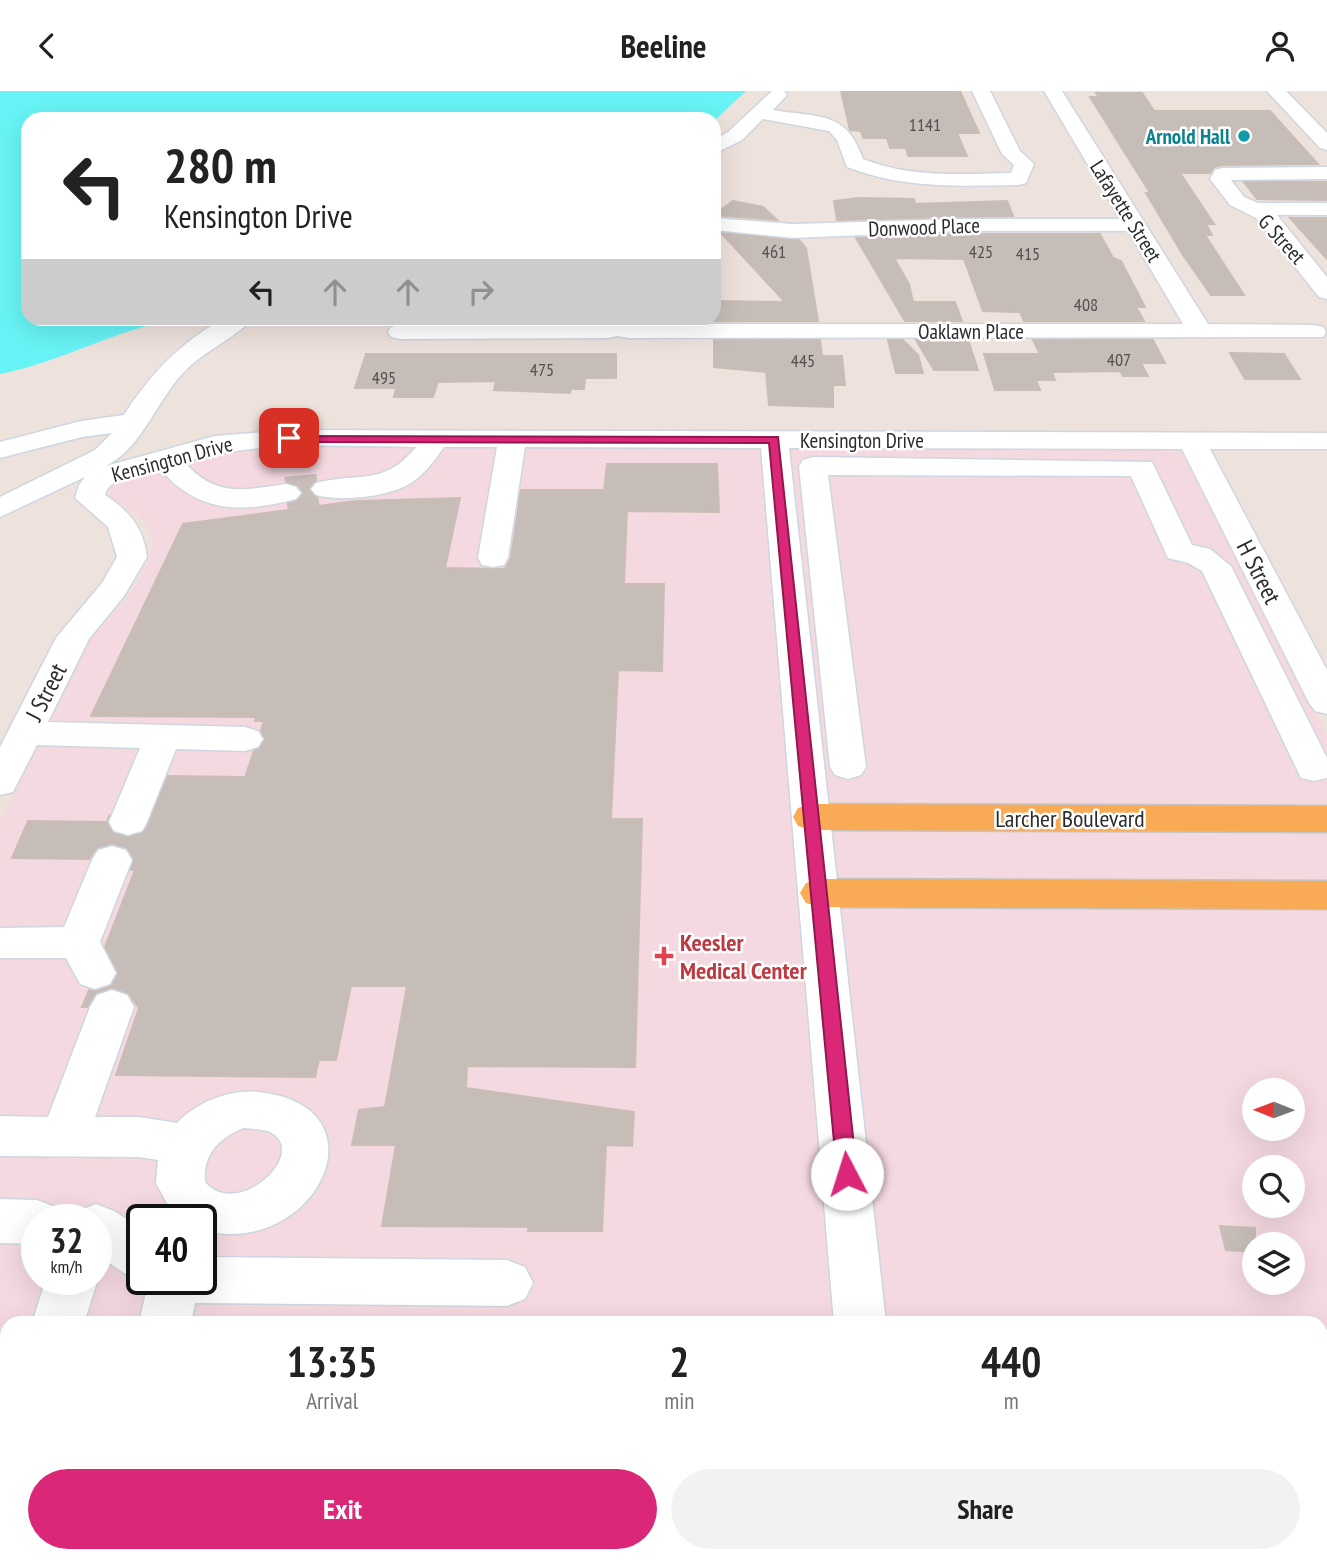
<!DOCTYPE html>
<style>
:root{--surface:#fff;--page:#f2f2f2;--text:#222;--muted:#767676;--accent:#db2777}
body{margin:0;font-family:"PT Sans Narrow",sans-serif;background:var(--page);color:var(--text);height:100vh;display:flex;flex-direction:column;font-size:26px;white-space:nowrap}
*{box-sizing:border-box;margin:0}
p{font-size:23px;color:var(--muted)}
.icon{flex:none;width:38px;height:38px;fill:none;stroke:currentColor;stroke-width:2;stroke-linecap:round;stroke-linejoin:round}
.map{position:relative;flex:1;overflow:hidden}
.details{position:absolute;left:0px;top:1225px;width:1328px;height:247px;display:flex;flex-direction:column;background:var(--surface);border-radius:21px 21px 0 0;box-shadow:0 7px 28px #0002}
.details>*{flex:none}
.guide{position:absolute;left:21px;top:21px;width:700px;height:214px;border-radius:21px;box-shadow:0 7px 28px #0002;background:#fff;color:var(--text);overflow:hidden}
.needle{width:46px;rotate:271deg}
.controls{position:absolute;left:1242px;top:987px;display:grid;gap:14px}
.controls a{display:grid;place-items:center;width:63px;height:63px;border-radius:50%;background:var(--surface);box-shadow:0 7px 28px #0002;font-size:35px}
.speed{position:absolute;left:21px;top:1113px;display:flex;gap:14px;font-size:35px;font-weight:700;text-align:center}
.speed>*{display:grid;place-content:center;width:91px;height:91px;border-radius:50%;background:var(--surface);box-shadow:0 7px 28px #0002;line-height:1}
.speed small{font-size:18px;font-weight:400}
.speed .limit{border:4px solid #111;border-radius:10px;background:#fff;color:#111}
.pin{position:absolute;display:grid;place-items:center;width:60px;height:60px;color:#fff;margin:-30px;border-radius:14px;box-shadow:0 4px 10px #0006}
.me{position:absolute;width:77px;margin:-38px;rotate:355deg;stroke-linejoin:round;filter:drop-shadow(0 0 5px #0008)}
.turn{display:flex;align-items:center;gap:24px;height:147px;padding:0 28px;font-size:32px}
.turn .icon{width:91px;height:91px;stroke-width:2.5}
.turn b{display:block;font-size:49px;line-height:60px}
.lanes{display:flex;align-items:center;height:66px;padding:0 28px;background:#0003;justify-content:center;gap:35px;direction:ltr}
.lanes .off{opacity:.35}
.eta{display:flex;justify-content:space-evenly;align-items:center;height:119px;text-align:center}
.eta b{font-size:42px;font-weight:700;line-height:49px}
.cta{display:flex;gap:14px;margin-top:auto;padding:14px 28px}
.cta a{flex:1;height:80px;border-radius:42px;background:var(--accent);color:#fff;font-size:28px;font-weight:700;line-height:80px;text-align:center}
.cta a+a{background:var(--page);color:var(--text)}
header{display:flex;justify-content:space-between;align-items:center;height:91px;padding:0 28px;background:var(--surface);font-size:32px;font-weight:700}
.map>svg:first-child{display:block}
.medical{fill:#f5d9e1;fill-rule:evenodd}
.water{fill:#68f4f6}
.building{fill:#c6bcb8;stroke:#c9bdb5;stroke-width:2}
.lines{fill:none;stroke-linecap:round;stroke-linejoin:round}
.minor-tunnel-far1{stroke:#c7bdb9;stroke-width:32;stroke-dasharray:32 17;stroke-linecap:butt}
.minor-tunnel{stroke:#c7bdb9;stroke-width:41;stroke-dasharray:41 21;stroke-linecap:butt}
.minor-casing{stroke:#ced6e0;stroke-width:3}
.major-casing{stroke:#c4c4c4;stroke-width:3}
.minor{fill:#fff;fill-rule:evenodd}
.major{fill:#f9aa55;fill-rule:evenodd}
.route{fill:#db2777;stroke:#8e194d;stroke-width:2}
.culture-dot{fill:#0f9aa8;stroke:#fff;stroke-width:2.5}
.health-dot{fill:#e0444e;stroke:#fff;stroke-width:2.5}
.labels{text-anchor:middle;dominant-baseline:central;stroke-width:5;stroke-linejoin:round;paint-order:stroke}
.far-number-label{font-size:18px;fill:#524f4e}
.far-culture-label{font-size:21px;font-weight:bold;fill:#0d838f;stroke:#fff;text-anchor:end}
.far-street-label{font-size:21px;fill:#2b2b2b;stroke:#fff}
.street-label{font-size:24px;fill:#2b2b2b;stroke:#fff}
.health-label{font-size:24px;font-weight:bold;fill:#be3a42;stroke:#fff;text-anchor:start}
</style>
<header><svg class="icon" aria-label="back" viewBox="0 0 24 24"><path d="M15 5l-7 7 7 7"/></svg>Beeline<svg class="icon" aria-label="person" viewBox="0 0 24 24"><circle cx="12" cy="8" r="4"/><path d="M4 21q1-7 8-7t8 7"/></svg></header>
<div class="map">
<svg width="1327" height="1471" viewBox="0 0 1327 1471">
<rect width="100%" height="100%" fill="#eee2dc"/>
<path class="medical" d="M 277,354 L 1166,358 L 1182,361 L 1186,366 L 1327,644 L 1327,1471 L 0,1471 L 0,731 L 91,547 L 132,501 L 150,468 L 153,448 L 148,436 L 134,421 L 110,406 L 108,396 L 127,386 L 206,363 ZM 1255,999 L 1293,999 L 1293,1038 L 1255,1038 ZM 1255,1076 L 1293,1076 L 1293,1115 L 1255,1115 ZM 37,1129 L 96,1129 L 96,1188 L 37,1188 ZM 142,1129 L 201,1129 L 201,1188 L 142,1188 ZM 1255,1153 L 1293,1153 L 1293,1192 L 1255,1192 ZM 7,1232 L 1321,1232 L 1321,1465 L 7,1465 Z"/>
<path class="water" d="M 0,0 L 746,0 L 714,30 L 28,28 L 28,228 L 198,228 C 185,234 165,230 150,234 C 98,248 52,273 0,283 Z"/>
<g class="building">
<polygon points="841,0 960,0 979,42 957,42 967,65 908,65 906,57 890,57 887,47 863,47 861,40 850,39"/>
<polygon points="1096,2 1142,2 1154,20 1270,20 1318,73 1222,74 1214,76 1210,82 1180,82 1214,133 1206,133 1212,144 1205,144 1244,204 1211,204 1183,164 1146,102 1150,102 1090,6 1099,6"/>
<polygon points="1244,91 1327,91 1327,109 1257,108"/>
<polygon points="858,107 914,108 915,113 1007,110 1013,125 837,129 834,110"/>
<polygon points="733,110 763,116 777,129 714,124"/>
<polygon points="1290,127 1327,127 1327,168"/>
<polygon points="721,142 799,149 806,157 818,230 714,230 714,210 785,211"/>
<polygon points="960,143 1100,143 1113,167 1121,170 1145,216 1136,216 1144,230 1024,230 1020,221 983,220 964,168 894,167 909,193 913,211 955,211 962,230 905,230 856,147"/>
<polygon points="714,249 820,249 822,265 842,265 845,294 833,294 833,316 769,314 766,281 714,276"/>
<polygon points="888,249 903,249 918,264 923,282 896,282"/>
<polygon points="916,249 968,249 978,279 934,279"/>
<polygon points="1033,249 1153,249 1165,272 1141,272 1148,285 1123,285 1120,280 1052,281 1055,289 1036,289 1040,299 995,299 984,263 1040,263"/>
<polygon points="1230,262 1284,263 1300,288 1245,288"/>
<polygon points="366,263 616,263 616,287 585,287 584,298 571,298 570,302 494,299 496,290 438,291 433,306 394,306 396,297 355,297"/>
<polygon points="607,373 717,373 719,421 627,420 624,493 664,493 662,580 618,579 611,728 642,728 635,976 467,975 466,997 634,1021 632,1055 606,1054 602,1140 528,1140 529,1136 382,1135 396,1054 352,1054 359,1019 385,1016 407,895 351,895 336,969 319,969 315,986 116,984 139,917 128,902 113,897 96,902 87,916 82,916 89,899 96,900 111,895 118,883 105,856 135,779 131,779 134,768 127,756 113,752 97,756 89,768 12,767 28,730 107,731 113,743 127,747 143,743 168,685 245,686 254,660 260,657 265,649 261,639 264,630 255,630 256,626 91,625 183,433 356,410 460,407 445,477 505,478 511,467 521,399 604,399"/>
<polygon points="1220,1135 1255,1137 1255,1161 1226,1159"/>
</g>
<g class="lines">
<polyline class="minor-tunnel-far1" points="286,402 326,398"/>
<polyline class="minor-tunnel" points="112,769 128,731"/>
<g class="minor-casing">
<g id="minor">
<path d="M 772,0 L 784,0 L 787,4 L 773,19 C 819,27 846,19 863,68 C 910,87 961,83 1011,82 L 1014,74 L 1002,63 L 972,0 L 990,0 L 1020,60 L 1034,73 L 1026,92 L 1019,94 C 960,95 903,98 847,76 L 837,49 L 829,40 L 763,28 L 742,49 L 714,63 L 714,49 L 728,41 Z"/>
<polygon points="1044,0 1062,0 1208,233 1314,234 1323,236 1326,241 1323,246 629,247 617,245 608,247 400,248 391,246 388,241 391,236 400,234 569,233 566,228 607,228 629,233 1183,233 1128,140 960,140 793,147 714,139 714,127 793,133 960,128 1120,128"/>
<polygon points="1267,0 1286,0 1327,42 1327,59 1320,57"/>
<polygon points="1327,76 1327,88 1231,89 1244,106 1258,112 1327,112 1327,124 1277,124 1327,186 1327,208 1319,206 1256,127 1230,114 1210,88 1215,79 1222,77"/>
<path d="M 223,228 L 252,228 C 242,242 204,261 188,277 C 157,306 144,356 106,375 L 215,345 L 289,339 L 1327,342 L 1327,358 L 1210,358 L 1327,579 L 1327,623 L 1315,620 L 1309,612 L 1182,358 L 789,357 L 886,1232 L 834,1232 L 761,357 L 525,356 L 508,467 L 504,474 L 493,476 L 482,474 L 478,467 L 497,356 L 444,356 C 435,369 425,383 411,392 C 388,406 342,411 316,404 L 311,398 L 316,392 C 358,381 384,396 416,356 C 339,355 259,349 184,371 C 217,407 242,399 286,393 L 296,396 L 301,402 L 296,408 C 242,422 199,423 160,378 C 144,382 109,385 105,404 C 129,419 144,438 147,466 L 124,505 L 89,548 L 48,631 L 245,636 L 258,640 L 263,648 L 258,656 L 245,660 L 176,658 L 147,731 L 142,740 L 128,744 L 114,740 L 109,731 L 140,657 L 37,654 L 13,701 L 0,704 L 0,656 L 56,547 L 102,492 L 117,466 L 108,436 L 75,407 L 79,394 L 85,386 L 0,426 L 0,406 L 95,359 L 112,342 L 82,346 L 0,367 L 0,351 L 81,330 L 124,324 C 150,283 181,251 223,228 Z"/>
<polygon points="813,366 1152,371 1192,454 1210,458 1231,475 1327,667 1327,687 1314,690 1301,687 1202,480 1188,472 1168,467 1131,385 828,384 866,676 861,684 848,688 835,684 830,676 799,375 803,369"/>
<polygon points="112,755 126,759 132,769 100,851 116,882 110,893 95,898 80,893 66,867 0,867 0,837 64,836 92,769 98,759"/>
<path d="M 112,899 L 127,904 L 134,916 L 95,1026 L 139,1026 L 177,1032 C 197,1011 230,998 259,1001 C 391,1016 314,1170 201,1139 L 201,1129 L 175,1127 L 156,1092 L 158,1069 L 139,1066 L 0,1065 L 0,1025 L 48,1026 L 90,916 L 97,904 ZM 243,1037 C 251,1038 263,1038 270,1041 C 311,1061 238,1130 205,1091 C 203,1063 218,1048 243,1037 Z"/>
<polygon points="0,1108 37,1109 55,1116 61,1129 37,1129 37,1153 0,1152"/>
<polygon points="96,1113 114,1120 142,1138 143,1188 124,1182 96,1163 96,1129 74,1129 78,1120"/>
<polygon points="201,1166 507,1169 525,1176 533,1192 525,1208 507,1215 195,1212 191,1232 139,1232 149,1188 201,1188"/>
<polygon points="96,1185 98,1188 84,1232 32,1232 46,1188 96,1188"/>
<polygon points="7,1354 7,1429 0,1432 0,1357"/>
<polygon points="72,1465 130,1465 129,1471 69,1471"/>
<polygon points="852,1465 910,1465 911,1471 851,1471"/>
</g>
</g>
<g class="major-casing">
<g id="major">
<polygon points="812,713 1327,715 1327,741 812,739 798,735 793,726 798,717"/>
<polygon points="820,788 1327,790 1327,818 820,816 806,812 800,802 806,792"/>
</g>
</g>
<use href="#minor" class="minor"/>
<use href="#major" class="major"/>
</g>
<polygon class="route" points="285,345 778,346 857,1083 854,1089 847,1092 840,1089 837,1083 769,352 289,351 283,347"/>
<circle class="culture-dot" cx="1244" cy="45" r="7"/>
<path class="health-dot" d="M660.5 854.5h7v7h7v7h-7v7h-7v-7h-7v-7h7z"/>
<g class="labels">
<g class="far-number-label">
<text x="925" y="33">1141</text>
<text x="774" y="160">461</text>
<text x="981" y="160">425</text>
<text x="1028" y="162">415</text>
<text x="1086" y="213">408</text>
<text x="1119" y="268">407</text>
<text x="803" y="269">445</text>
<text x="542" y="278">475</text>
<text x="384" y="286">495</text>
</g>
<g class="far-culture-label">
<text x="1230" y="45">Arnold Hall</text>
</g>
<g class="far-street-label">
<text transform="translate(1126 120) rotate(58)">Lafayette Street</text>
<text transform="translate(924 136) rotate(-2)">Donwood Place</text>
<text transform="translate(1282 148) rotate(48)">G Street</text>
<text x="971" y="240">Oaklawn Place</text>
<text x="862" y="349">Kensington Drive</text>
<text transform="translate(172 368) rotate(-15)">Kensington Drive</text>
</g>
<g class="street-label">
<text transform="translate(1259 481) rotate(63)">H Street</text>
<text transform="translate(46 601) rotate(-63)">J Street</text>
<text x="1070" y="727">Larcher Boulevard</text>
</g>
<g class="health-label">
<text x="680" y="851">Keesler<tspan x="680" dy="28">Medical Center</tspan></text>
</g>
</g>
</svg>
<div class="controls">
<a><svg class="needle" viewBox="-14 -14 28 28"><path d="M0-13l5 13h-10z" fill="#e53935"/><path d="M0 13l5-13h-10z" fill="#767676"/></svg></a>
<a><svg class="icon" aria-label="search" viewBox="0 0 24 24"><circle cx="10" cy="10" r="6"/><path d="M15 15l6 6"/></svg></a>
<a><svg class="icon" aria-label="layers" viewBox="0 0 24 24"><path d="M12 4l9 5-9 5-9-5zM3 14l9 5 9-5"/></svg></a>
</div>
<div class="speed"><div>32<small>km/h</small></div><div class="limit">40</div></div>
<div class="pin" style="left:289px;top:347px;background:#d93025"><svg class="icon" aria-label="arrive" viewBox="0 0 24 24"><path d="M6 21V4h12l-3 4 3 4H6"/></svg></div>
<svg class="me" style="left:847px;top:1083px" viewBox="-20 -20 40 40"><circle r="19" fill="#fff"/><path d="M0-13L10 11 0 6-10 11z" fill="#db2777"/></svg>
<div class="guide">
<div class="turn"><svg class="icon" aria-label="left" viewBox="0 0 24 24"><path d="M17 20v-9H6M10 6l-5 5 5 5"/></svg><div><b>280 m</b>Kensington Drive</div></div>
<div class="lanes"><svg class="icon" aria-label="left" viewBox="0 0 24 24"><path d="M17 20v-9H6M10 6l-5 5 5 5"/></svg><svg class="icon off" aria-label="ahead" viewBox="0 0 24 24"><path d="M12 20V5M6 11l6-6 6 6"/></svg><svg class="icon off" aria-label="ahead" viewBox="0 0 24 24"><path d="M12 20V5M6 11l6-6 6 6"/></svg><svg class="icon off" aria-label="right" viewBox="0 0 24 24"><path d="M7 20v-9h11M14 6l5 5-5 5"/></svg></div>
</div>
<section class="details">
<div class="eta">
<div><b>13:35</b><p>Arrival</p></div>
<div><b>2</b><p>min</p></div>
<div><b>440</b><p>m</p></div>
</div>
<div class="cta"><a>Exit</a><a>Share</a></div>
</section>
</div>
